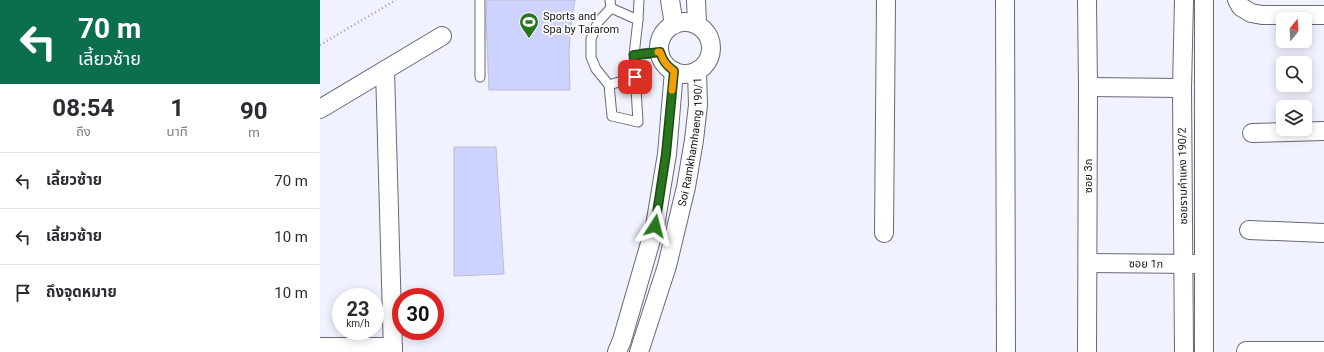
<!DOCTYPE html>
<html lang="th">
<meta charset="utf-8">
<style>
:root{--surface:#fff;--page:#f2f2f3;--text:#2b2b33;--muted:#7c7c81;--line:#e1e1e2}
body{margin:0;font-family:Roboto,"Noto Sans Thai",sans-serif;background:var(--page);color:var(--text);height:100vh;display:flex;flex-direction:column;font-size:15px;white-space:nowrap}
*{box-sizing:border-box;margin:0}
p{font-size:13px;color:var(--muted)}
.icon{flex:none;width:22px;height:22px;fill:none;stroke:currentColor;stroke-width:2;stroke-linecap:round;stroke-linejoin:round}
.map{position:relative;flex:1;overflow:hidden}
.sheet{display:flex;flex-direction:column;background:var(--surface);width:320px}
.sheet>*{flex:none}
.hud{background:#0b6e4f;color:#fff;overflow:hidden}
.needle{width:26px;rotate:18deg}
.fabs{position:absolute;left:956px;top:12px;display:grid;gap:8px}
.fabs a{display:grid;place-items:center;width:36px;height:36px;border-radius:6px;background:var(--surface);box-shadow:0 2px 10px #0003;font-size:20px}
.speed{position:absolute;left:12px;top:288px;display:flex;gap:8px;font-size:20px;font-weight:700;text-align:center}
.speed>*{display:grid;place-content:center;width:52px;height:52px;border-radius:50%;background:var(--surface);box-shadow:0 2px 10px #0003;line-height:1}
.speed small{font-size:10px;font-weight:400}
.speed .limit{border:6px solid #d22;background:#fff;color:#111}
.pin{position:absolute;display:grid;place-items:center;width:34px;height:34px;color:#fff;margin:-17px;border-radius:8px;box-shadow:0 2px 6px #0006}
.me{position:absolute;width:44px;margin:-22px;rotate:9deg;stroke-linejoin:round;filter:drop-shadow(0 0 3px #0008)}
.turn{display:flex;align-items:center;gap:14px;height:84px;padding:0 12px;font-size:18px}
.turn .icon{width:52px;height:52px;stroke-width:2.5}
.turn b{display:block;font-size:28px;line-height:34px}
.eta{display:flex;justify-content:space-evenly;align-items:center;height:68px;text-align:center}
.eta b{font-size:24px;font-weight:700;line-height:28px}
ul{padding:0;list-style:none}
li{display:flex;align-items:center;gap:12px;height:56px;padding:0 12px;border-top:1px solid var(--line)}
li div{flex:1}
li b{display:block;font-size:15px}
li em{font-style:normal}
main{display:flex;flex:1;min-height:0}
.map>svg:first-child{display:block}
.building{fill:#ced2fe;stroke:#bcbecd}
.lines{fill:none;stroke-linecap:round;stroke-linejoin:round}
.service-casing{stroke:#686977;stroke-width:11}
.minor-casing{stroke:#686977;stroke-width:20}
.path{stroke:#9e9fa9;stroke-width:2.5;stroke-dasharray:1 3;stroke-linecap:butt}
.service{stroke:#fff;stroke-width:9}
.minor{stroke:#fff;stroke-width:18}
.route-casing{stroke:#194d13;stroke-width:10}
.route{stroke:#27761d;stroke-width:7}
.slow{stroke:#f59e0b;stroke-width:7}
.labels{text-anchor:middle;dominant-baseline:central;stroke-width:3.5;stroke-linejoin:round;paint-order:stroke}
.poi-label{font-size:11px;fill:#131419;stroke:#fff;text-anchor:start}
.street-label{font-size:11px;fill:#131419;stroke:#fff}
</style>
<main>
<section class="sheet">
<div class="hud">
<div class="turn"><svg class="icon" aria-label="left" viewBox="0 0 24 24"><path d="M17 20v-9H6M10 6l-5 5 5 5"/></svg><div><b>70 m</b>เลี้ยวซ้าย</div></div>
</div>
<div class="eta">
<div><b>08:54</b><p>ถึง</p></div>
<div><b>1</b><p>นาที</p></div>
<div><b>90</b><p>m</p></div>
</div>
<ul>
<li><svg class="icon" aria-label="left" viewBox="0 0 24 24"><path d="M17 20v-9H6M10 6l-5 5 5 5"/></svg><div><b>เลี้ยวซ้าย</b></div><em>70 m</em></li>
<li><svg class="icon" aria-label="left" viewBox="0 0 24 24"><path d="M17 20v-9H6M10 6l-5 5 5 5"/></svg><div><b>เลี้ยวซ้าย</b></div><em>10 m</em></li>
<li><svg class="icon" aria-label="arrive" viewBox="0 0 24 24"><path d="M6 21V4h12l-3 4 3 4H6"/></svg><div><b>ถึงจุดหมาย</b></div><em>10 m</em></li>
</ul>
</section>
<div class="map">
<svg width="1004" height="352" viewBox="0 0 1004 352">
<rect width="100%" height="100%" fill="#f1f2ff"/>
<g class="building">
<polygon points="167,0 255,0 251,24 249,53 250,90 169,90 166,17"/>
<polygon points="134,147 176,147 184,274 134,276"/>
</g>
<g class="lines">
<g class="service-casing">
<g id="service">
<polyline points="160,0 160,77"/>
<polyline points="290,0 291,8 278,22 271,39 271,57 276,69 289,85 292,116 318,122 314,55 318,20 319,0"/>
<polyline points="291,8 318,20"/>
<polyline points="314,55 340,52"/>
<polyline points="289,85 315,77"/>
</g>
</g>
<g class="minor-casing">
<g id="minor">
<polyline points="350,0 354,25"/>
<polyline points="376,0 377,24"/>
<polyline points="685,0 686,352"/>
<polyline points="767,0 768,87 767,352"/>
<polyline points="864,0 862,88 864,352"/>
<polyline points="917,0 921,7 931,13 942,15 1004,15"/>
<circle cx="365" cy="48" r="26"/>
<polyline points="65,70 73,352"/>
<polyline points="768,87 862,88"/>
<polyline points="0,109 122,36"/>
<polyline points="932,133 1004,131"/>
<polyline points="929,230 1004,233"/>
<polyline points="564,233 566,0"/>
<polyline points="768,263 876,264"/>
<polyline points="0,347 73,347"/>
<polyline points="926,351 1004,351"/>
<polyline points="297,352 302,340 335,226 347,154 354,71"/>
<path id="s1" d="M 319,352 L 347,266 L 366,187 L 374,140 L 378,105 L 377,71"/>
<polyline points="884,352 884,0"/>
</g>
</g>
<polyline class="path" points="0,45 76,0"/>
<use href="#service" class="service"/>
<use href="#minor" class="minor"/>
</g>
<g class="lines">
<g class="route-casing">
<path id="route" d="M 315,77 L 314,55 L 340,52 C 343,61 346,65 354,71 L 346,154 L 335,226"/>
</g>
<use href="#route" class="route"/>
<path class="slow" d="M 338,52 L 340,52 C 343,61 346,65 354,71 L 352,90"/>
</g>
<defs>
<g id="stadium-pin" transform="scale(1)"><path d="M0 17L-7.5 6A9.5 9.5 0 1 1 7.5 6Z" fill="#27761d" stroke="#fff"/><path d="M0-5a6.5 5 0 1 0 0 10a6.5 5 0 1 0 0-10ZM-3.5-1.8h7v3.6h-7Z" fill="#fff"/></g>
</defs>
<g fill-rule="evenodd">
<use href="#stadium-pin" x="209" y="22"/>
</g>
<g class="labels">
<g class="poi-label">
<text x="223" y="16">Sports and<tspan x="223" dy="13">Spa by Tararom</tspan></text>
</g>
<g class="street-label">
<text stroke="none"><textPath href="#s1" startOffset="217">Soi Ramkhamhaeng 190/1</textPath></text>
<text transform="translate(768 176) rotate(-90)">ซอย 3ก</text>
<text transform="translate(863 176) rotate(-91)">ซอยรามคำแหง 190/2</text>
<text transform="translate(826 264) rotate(1)">ซอย 1ก</text>
</g>
</g>
</svg>
<div class="fabs">
<a><svg class="needle" viewBox="-14 -14 28 28"><path d="M0-13l5 13h-10z" fill="#e53935"/><path d="M0 13l5-13h-10z" fill="#7c7c81"/></svg></a>
<a><svg class="icon" aria-label="search" viewBox="0 0 24 24"><circle cx="10" cy="10" r="6"/><path d="M15 15l6 6"/></svg></a>
<a><svg class="icon" aria-label="layers" viewBox="0 0 24 24"><path d="M12 4l9 5-9 5-9-5zM3 14l9 5 9-5"/></svg></a>
</div>
<div class="speed"><div>23<small>km/h</small></div><div class="limit">30</div></div>
<div class="pin" style="left:315px;top:77px;background:#d93025"><svg class="icon" aria-label="arrive" viewBox="0 0 24 24"><path d="M6 21V4h12l-3 4 3 4H6"/></svg></div>
<svg class="me" style="left:335px;top:226px" viewBox="-20 -20 40 40"><path d="M0-17L14 15 0 8-14 15z" fill="#27761d" stroke="#fff" stroke-width="4"/></svg>
</div>
</main>
